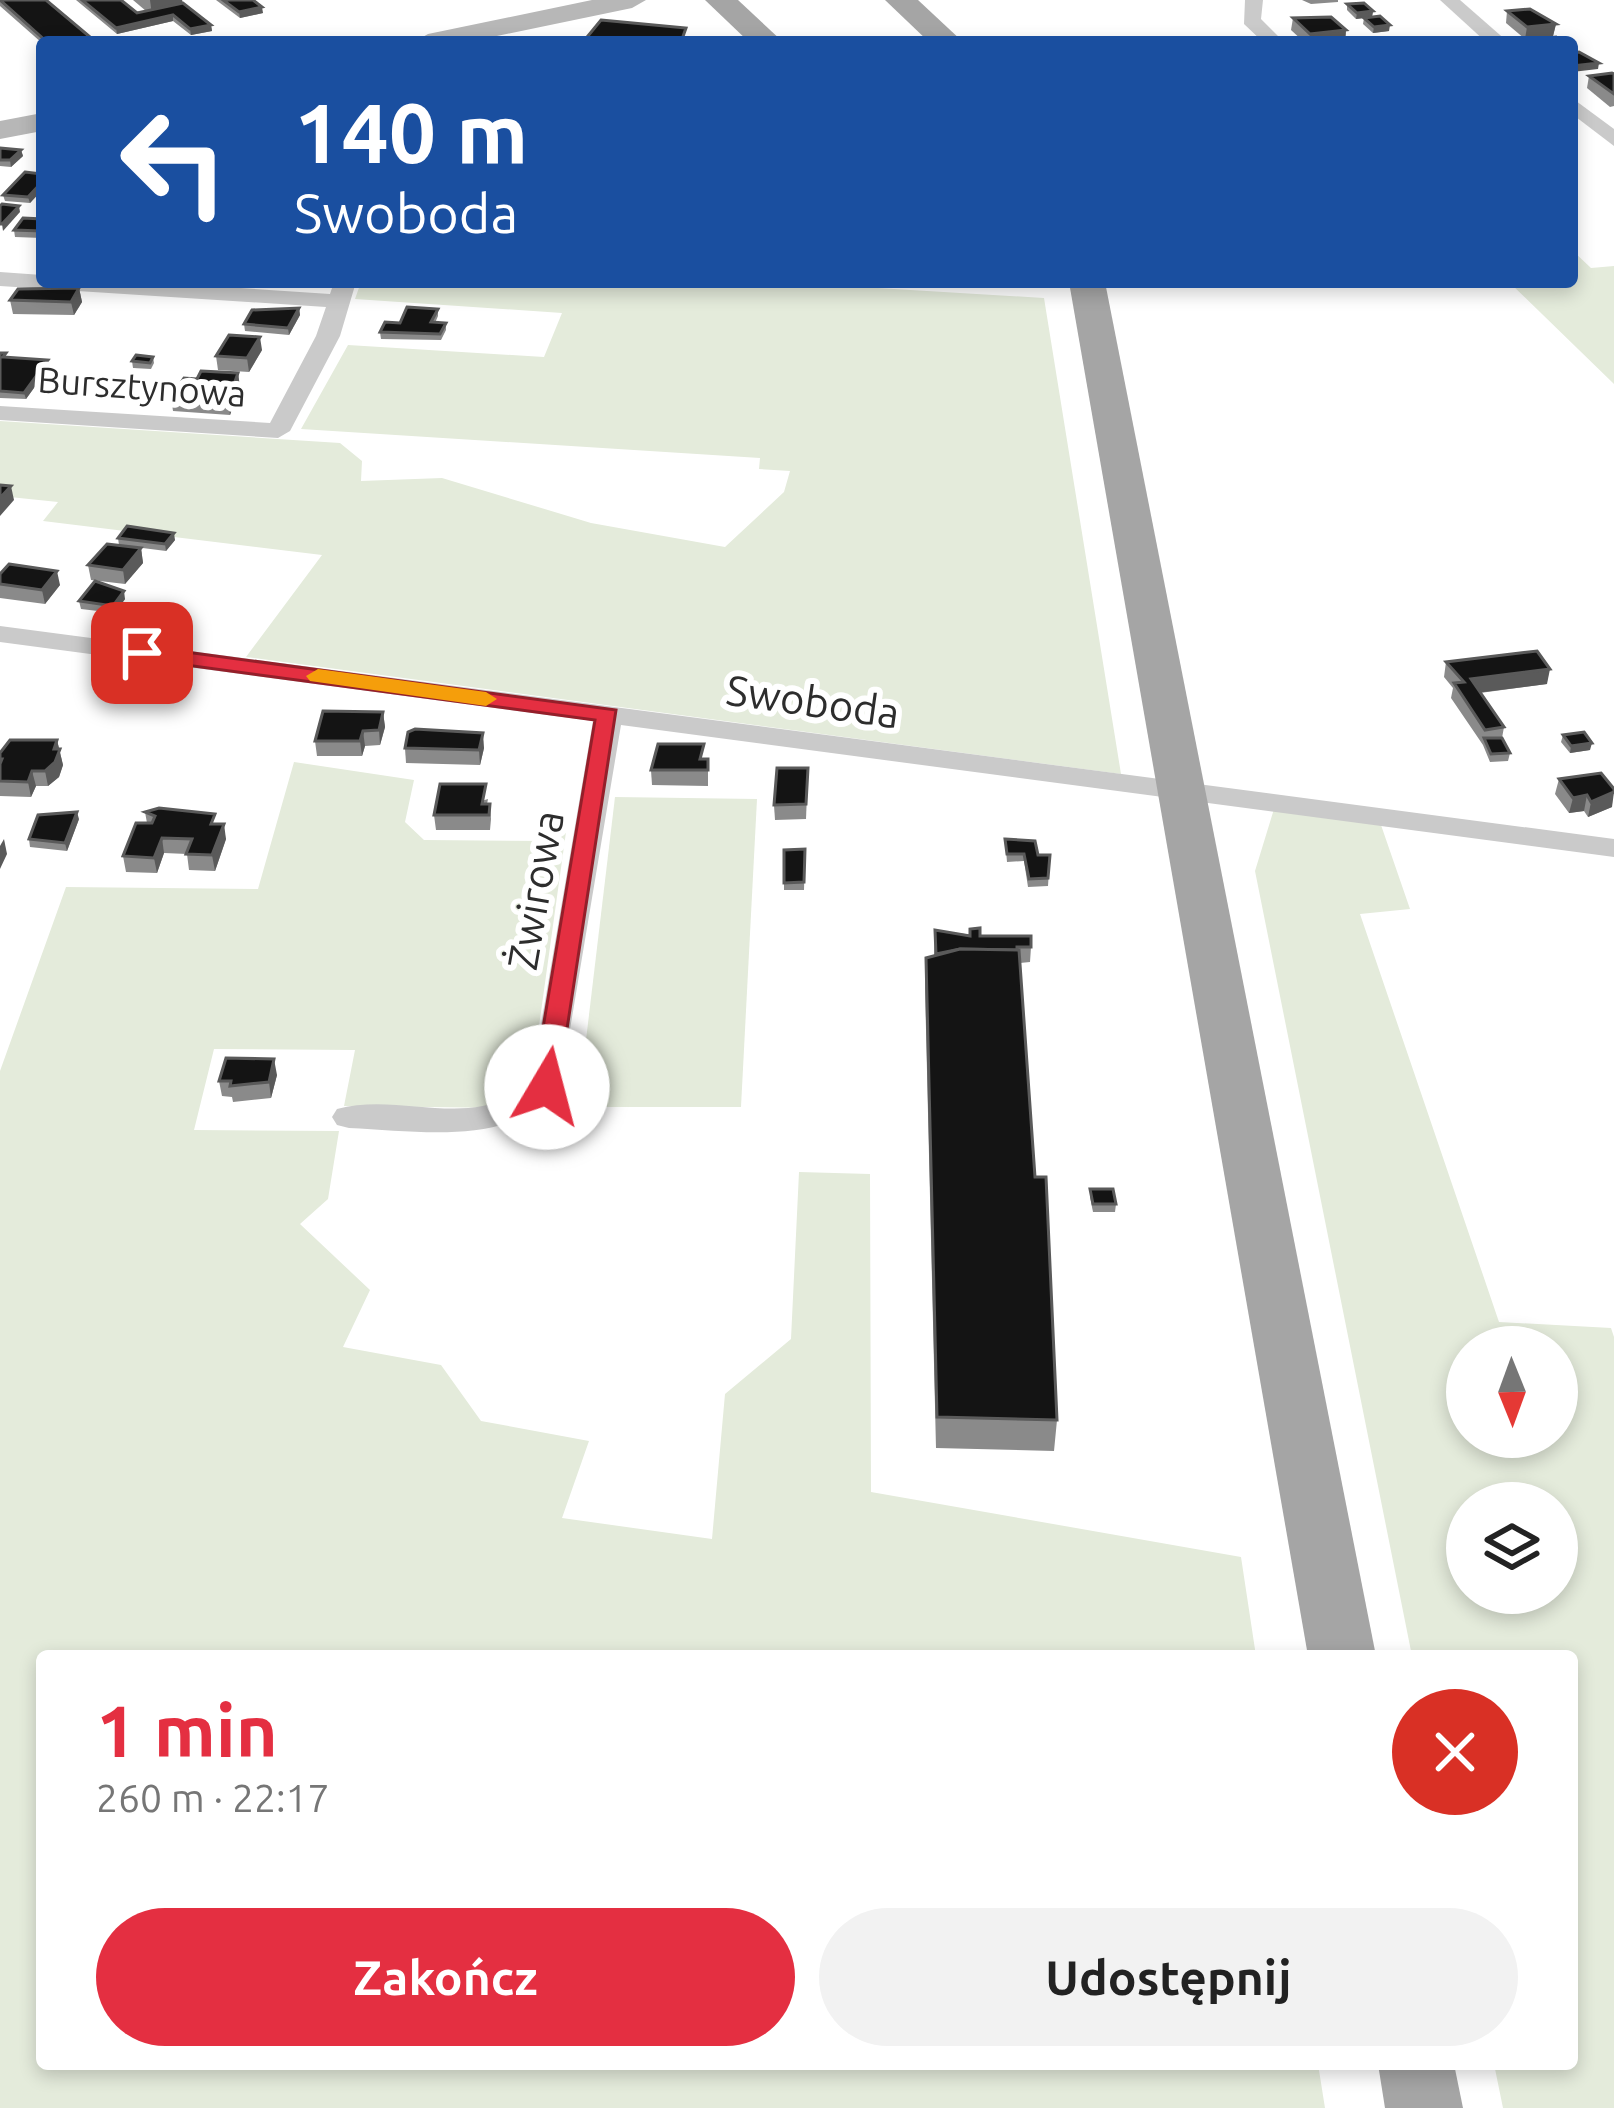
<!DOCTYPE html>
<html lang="pl">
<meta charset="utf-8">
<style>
:root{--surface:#fff;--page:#f2f2f2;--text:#222;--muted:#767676;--accent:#e42f41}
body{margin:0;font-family:Ubuntu,sans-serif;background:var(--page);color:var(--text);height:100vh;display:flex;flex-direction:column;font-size:45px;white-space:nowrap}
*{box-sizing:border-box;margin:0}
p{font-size:39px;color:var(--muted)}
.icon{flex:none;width:66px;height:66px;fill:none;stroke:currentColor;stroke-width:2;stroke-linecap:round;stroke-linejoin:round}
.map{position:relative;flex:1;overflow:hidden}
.panel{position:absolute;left:36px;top:1650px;width:1542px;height:420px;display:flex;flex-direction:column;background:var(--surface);border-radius:12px;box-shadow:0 6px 18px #0003}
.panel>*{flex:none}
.hud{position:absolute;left:36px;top:36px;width:1542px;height:252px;border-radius:12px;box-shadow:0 6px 18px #0003;background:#1a4fa0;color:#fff;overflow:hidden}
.needle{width:78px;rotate:179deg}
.tools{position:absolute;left:1446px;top:1326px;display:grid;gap:24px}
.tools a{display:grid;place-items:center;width:132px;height:132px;border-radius:50%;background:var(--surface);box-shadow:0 6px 18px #0003;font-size:60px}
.pin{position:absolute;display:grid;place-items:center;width:102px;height:102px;color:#fff;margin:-51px;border-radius:24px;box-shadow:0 6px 18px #0006}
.me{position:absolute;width:132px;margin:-66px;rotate:8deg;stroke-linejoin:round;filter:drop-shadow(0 0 9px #0008)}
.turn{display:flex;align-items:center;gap:42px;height:252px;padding:0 60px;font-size:54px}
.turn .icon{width:156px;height:156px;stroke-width:2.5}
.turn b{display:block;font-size:84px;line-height:102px}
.round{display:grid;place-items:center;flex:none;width:126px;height:126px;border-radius:63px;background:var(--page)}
.summary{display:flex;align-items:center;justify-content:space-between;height:204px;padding:0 60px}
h1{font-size:72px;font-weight:700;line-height:90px;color:var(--accent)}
.action{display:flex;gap:24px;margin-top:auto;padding:24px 60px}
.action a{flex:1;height:138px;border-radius:72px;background:var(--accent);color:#fff;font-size:48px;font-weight:700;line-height:138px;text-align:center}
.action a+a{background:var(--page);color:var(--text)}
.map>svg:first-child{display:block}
.green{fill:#e4ebdb;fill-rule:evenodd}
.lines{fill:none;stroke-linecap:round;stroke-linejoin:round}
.minor{fill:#cacaca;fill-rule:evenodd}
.secondary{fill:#b7b7b7;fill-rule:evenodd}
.primary{fill:#a5a5a5;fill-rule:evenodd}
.wall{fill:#8a8a8a}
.shaded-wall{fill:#5a5a5a}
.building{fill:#141414;stroke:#5a5a5a;stroke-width:3}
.route{fill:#e42f41;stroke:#941f2a;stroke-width:3}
.slow{fill:#f59e0b}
.labels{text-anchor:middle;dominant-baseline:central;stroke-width:12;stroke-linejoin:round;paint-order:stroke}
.far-street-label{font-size:36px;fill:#2d2d2d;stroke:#fff}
.street-label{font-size:42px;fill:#2d2d2d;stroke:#fff}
</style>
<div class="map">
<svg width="1614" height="2108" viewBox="0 0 1614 2108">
<rect width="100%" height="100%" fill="#fff"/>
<g class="green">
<polygon points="1572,250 1591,268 1614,266 1614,384 1509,282 1572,282"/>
<polygon points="361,282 778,282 1044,298 1121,774 246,657 322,555 43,521 58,502 0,496 0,421 340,443 362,461 361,481 442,478 591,523 725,547 784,492 790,471 759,469 760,458 301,429 348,345 544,357 562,313 355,299"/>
<polygon points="294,762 414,780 405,822 424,840 549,841 566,832 529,1098 508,1108 344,1106 355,1050 214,1049 194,1130 339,1131 328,1199 300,1224 370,1290 343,1347 441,1365 481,1421 589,1441 562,1518 712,1539 725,1394 791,1339 799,1172 870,1174 871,1492 1241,1557 1256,1656 42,1656 42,2064 1318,2064 1325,2108 0,2108 0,1071 66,887 258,889"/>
<polygon points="615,797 757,799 741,1107 578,1107"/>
<path d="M 1274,809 L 1381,825 L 1410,909 L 1360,914 L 1499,1322 L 1611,1328 L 1614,1337 L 1614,2108 L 1503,2108 L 1494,2064 L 1572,2064 L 1572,1656 L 1412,1656 L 1255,871 ZM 1467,1347 L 1557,1347 L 1557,1437 L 1467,1437 ZM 1467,1503 L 1557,1503 L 1557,1593 L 1467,1593 Z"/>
</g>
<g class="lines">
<g class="minor">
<polygon points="1245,0 1263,0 1261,19 1284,42 1263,42 1244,24"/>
<polygon points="1440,0 1460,0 1508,42 1486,42"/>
<polygon points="1572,98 1614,129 1614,146 1572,114"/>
<polygon points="0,272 42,275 42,282 150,282 330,294 334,282 356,282 340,336 290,431 278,438 0,420 0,406 270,423 316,336 326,307 0,286"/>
<path d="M 0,626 L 1614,839 L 1614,857 L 621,725 L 559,1095 C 500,1146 421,1131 349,1128 L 337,1125 L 332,1117 L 337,1109 C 402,1091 473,1133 531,1083 L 593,721 L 0,642 Z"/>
</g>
<g class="secondary">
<polygon points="592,0 646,0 632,8 468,42 414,42 428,34"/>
<polygon points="42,113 42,131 0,139 0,121"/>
</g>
<g class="primary">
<polygon points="705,0 738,0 783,42 749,42"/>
<polygon points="885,0 918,0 963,42 929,42"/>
<polygon points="1069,282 1105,282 1376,1656 1308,1656"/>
<polygon points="1378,2064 1454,2064 1463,2108 1385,2108"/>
</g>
</g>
<g class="wall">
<polygon points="0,0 96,42 42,43 0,6"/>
<polygon points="76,0 121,0 137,13 146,11 133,0 182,0 183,3 211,25 212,31 191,35 173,21 117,34"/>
<polygon points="216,0 253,0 263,13 240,18"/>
<polygon points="1302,0 1338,0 1338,2 1311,4"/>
<polygon points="1347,4 1373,11 1372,17 1389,31 1373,33 1363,24 1364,18 1356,19 1347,10"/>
<polygon points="1507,11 1556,24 1553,36 1525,39 1506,23"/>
<polygon points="1293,18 1346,30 1345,42 1304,42 1291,30"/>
<polygon points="1614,74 1614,106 1610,107 1587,88 1589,76"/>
<polygon points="0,148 21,150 23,156 11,167 0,166"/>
<polygon points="42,190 30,203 5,201 3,195"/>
<polygon points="42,219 42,238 15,237 14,230"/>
<polygon points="79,288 82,302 74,315 13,314 10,300"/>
<polygon points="299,308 300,315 289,335 245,331 244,324"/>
<polygon points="438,309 438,316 435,323 446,323 446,330 441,340 381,339 380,332"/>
<polygon points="262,350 249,372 218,370 216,356"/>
<polygon points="0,353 7,357 49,367 26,399 0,398"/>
<polygon points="153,357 154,363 151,369 133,368 132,361"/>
<polygon points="238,373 240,387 230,415 173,411 171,397 197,379"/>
<polygon points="118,538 175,540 166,551 119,545"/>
<polygon points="141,548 143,563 125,584 91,580 88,565"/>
<polygon points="0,574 60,585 45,604 0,598"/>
<polygon points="125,599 115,613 81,609 79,601"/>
<polygon points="1446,662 1547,684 1480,693 1504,727 1502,738 1510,753 1508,761 1490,762 1483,745 1451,698 1453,688 1444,677"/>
<polygon points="383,712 385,727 380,745 365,746 362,756 317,756 315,741"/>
<polygon points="1563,735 1590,750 1570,753 1561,742"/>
<polygon points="57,740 63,765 59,777 48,786 36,786 31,797 0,796 0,753"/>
<polygon points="405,748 484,748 480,765 406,763"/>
<polygon points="704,759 708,759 708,786 652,785 651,770"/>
<polygon points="808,768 806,819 775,820 774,805"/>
<polygon points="1559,779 1612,807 1588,817 1584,811 1569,813 1555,794"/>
<polygon points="488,799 487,804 490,804 491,819 490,830 436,830 434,815"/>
<polygon points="145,812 217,824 226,839 215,871 189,870 187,854 164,853 157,873 126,872 123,856 147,823"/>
<polygon points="79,819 67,851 30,847 29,839"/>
<polygon points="1005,839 1038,855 1050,855 1048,886 1028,887 1024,861 1007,862"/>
<polygon points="805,849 804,890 784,890 784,850"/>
<polygon points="935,930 980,936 1031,947 1030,962 1020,963 1035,1177 1057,1420 1054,1451 936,1448 925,988 926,958 934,956"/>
<polygon points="277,1075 271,1098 233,1102 232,1097 222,1096 219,1081"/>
<polygon points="1090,1189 1116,1204 1115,1212 1093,1212 1090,1197"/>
</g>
<g class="shaded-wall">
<polygon points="150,0 182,0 184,9 152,15"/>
<polygon points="262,7 263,13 240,18 239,12"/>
<polygon points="1373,11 1372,17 1356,19 1357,13"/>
<polygon points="173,15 173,21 117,34 116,28"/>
<polygon points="1556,24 1553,36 1525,39 1527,27"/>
<polygon points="211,25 212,31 191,35 190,29"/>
<polygon points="1390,25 1389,31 1373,33 1374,27"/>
<polygon points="1346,30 1345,42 1309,42 1310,34"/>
<polygon points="1599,63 1598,69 1572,72 1572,66"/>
<polygon points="21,150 23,156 11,167 10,160"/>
<polygon points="42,182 42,190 30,203 28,197"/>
<polygon points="19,206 20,212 3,231 2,224"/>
<polygon points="79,288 82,302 74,315 71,302"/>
<polygon points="299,308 300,315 289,335 288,328"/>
<polygon points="260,337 262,350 249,372 247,358"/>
<polygon points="48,360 49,367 26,399 24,393"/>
<polygon points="238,373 240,387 230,415 228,401"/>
<polygon points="11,486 14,500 0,516 0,498"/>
<polygon points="174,533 175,540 166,551 165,544"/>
<polygon points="141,548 143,563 125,584 123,570"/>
<polygon points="57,571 60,585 45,604 42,590"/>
<polygon points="124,591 125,599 115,613 113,606"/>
<polygon points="1550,669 1547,684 1468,694 1471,679"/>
<polygon points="383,712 385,727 380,745 379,730"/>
<polygon points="363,731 365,746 362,756 360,741"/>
<polygon points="483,733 484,748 480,765 479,750"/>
<polygon points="57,740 63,765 59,777 48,786 45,771"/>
<polygon points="1592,743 1590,750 1570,753 1571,746"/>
<polygon points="32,771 36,786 31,797 28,782"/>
<polygon points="1614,792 1612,807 1588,817 1591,802"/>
<polygon points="1587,795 1584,811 1569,813 1573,798"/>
<polygon points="77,812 79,819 67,851 65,843"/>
<polygon points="224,824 226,839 215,871 212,855"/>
<polygon points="162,838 164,853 157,873 154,858"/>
<polygon points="4,839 7,854 0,869 0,846"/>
<polygon points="274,1059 277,1075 271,1098 269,1082"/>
</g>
<g class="building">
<polygon points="0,0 46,0 96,42 47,42"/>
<polygon points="82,0 121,0 137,13 183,3 211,25 190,29 173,15 116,28"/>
<polygon points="223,0 253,0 262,7 239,12"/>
<polygon points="1364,3 1373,11 1357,13 1347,4"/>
<polygon points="1530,9 1556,24 1527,27 1507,11"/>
<polygon points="1380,16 1390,25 1374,27 1364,18"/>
<polygon points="1331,17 1346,30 1310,34 1293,18"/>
<polygon points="601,20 686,28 681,42 583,42"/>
<polygon points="1556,37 1562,42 1529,42 1527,40"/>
<polygon points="1579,52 1599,63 1572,66 1572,53"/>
<polygon points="1612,73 1614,74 1614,94 1589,76"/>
<polygon points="0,148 21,150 10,160 0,160"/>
<polygon points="25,172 42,174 42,182 28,197 3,195"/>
<polygon points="2,204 19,206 2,224 0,224 0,206"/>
<polygon points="23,218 42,219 42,231 14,230"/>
<polygon points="79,288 71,302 10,300 18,289"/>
<polygon points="407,307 438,309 431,322 446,323 440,334 380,332 385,322 400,323"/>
<polygon points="299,308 288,328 244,324 252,310"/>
<polygon points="229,335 260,337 247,358 216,356"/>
<polygon points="0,353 6,353 3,357 48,360 24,393 0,391"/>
<polygon points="136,355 153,357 150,363 132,361"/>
<polygon points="201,371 238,373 228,401 171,397 184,378 197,379"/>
<polygon points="0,485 11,486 0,498"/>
<polygon points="127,526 174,533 165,544 118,538"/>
<polygon points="107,544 141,548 123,570 88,565"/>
<polygon points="9,564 57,571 42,590 0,584 0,574"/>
<polygon points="95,581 124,591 113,606 79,601"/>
<polygon points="1537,651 1550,669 1471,679 1504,727 1485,730 1454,683 1464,682 1446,662"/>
<polygon points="323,711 383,712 379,730 363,731 360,741 315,741"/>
<polygon points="415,729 483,733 479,750 405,748 408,732"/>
<polygon points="1584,732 1592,743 1571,746 1563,735"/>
<polygon points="1484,738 1502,738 1510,753 1491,754"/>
<polygon points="10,740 57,740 54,749 60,749 55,762 45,771 32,771 28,782 0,781 0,764 2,759 0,759 0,753"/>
<polygon points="658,744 704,744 700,759 708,759 708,770 651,770"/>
<polygon points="777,768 808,768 806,804 774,805"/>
<polygon points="1601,773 1614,789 1614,792 1591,802 1587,795 1573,798 1559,779"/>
<polygon points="440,784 486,784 482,804 490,804 489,815 434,815"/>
<polygon points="159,808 215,814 211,824 224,824 212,855 186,854 192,839 162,838 154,858 123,856 136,823 152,823 155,816 145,812"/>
<polygon points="77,812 65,843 29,839 38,815"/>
<polygon points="1005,839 1035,841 1038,855 1050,855 1048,878 1029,879 1024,854 1007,854"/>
<polygon points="805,849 804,882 784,883 784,850"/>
<polygon points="980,928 980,936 1031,936 1031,947 1017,947 1017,950 960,949 936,954 935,930 970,936 970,929"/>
<polygon points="960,949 1019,950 1035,1177 1046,1177 1057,1420 937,1417 926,958"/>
<polygon points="226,1058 274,1059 269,1082 230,1086 231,1081 219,1081"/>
<polygon points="1090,1189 1113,1189 1116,1204 1093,1204"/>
</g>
<polygon class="route" points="142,646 616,710 557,1094 537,1094 533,1087 595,720 134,658 134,648"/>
<polygon class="slow" points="318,669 486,692 497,699 486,706 310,681 306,676"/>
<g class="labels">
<g class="far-street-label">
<text transform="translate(142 386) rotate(4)">Bursztynowa</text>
</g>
<g class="street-label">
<text transform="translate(813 701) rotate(8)">Swoboda</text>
<text transform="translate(535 890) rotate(-80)">Żwirowa</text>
</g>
</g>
</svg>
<div class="tools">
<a><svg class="needle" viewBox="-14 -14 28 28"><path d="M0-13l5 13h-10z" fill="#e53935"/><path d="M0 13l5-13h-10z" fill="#767676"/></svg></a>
<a><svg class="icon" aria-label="layers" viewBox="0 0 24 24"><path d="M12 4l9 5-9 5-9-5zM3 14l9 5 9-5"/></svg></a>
</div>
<div class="pin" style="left:142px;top:653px;background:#d93025"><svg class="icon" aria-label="arrive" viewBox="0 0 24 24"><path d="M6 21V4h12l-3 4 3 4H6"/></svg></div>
<svg class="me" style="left:547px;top:1087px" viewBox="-20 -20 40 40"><circle r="19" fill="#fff"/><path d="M0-13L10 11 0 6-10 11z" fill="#e42f41"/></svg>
<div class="hud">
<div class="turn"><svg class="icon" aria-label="left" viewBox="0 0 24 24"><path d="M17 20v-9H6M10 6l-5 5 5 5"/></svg><div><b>140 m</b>Swoboda</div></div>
</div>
<section class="panel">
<div class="summary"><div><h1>1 min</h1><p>260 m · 22:17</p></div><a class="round" style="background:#d93025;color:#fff"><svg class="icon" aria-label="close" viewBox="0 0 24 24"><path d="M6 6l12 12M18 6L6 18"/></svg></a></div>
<div class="action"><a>Zakończ</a><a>Udostępnij</a></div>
</section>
</div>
